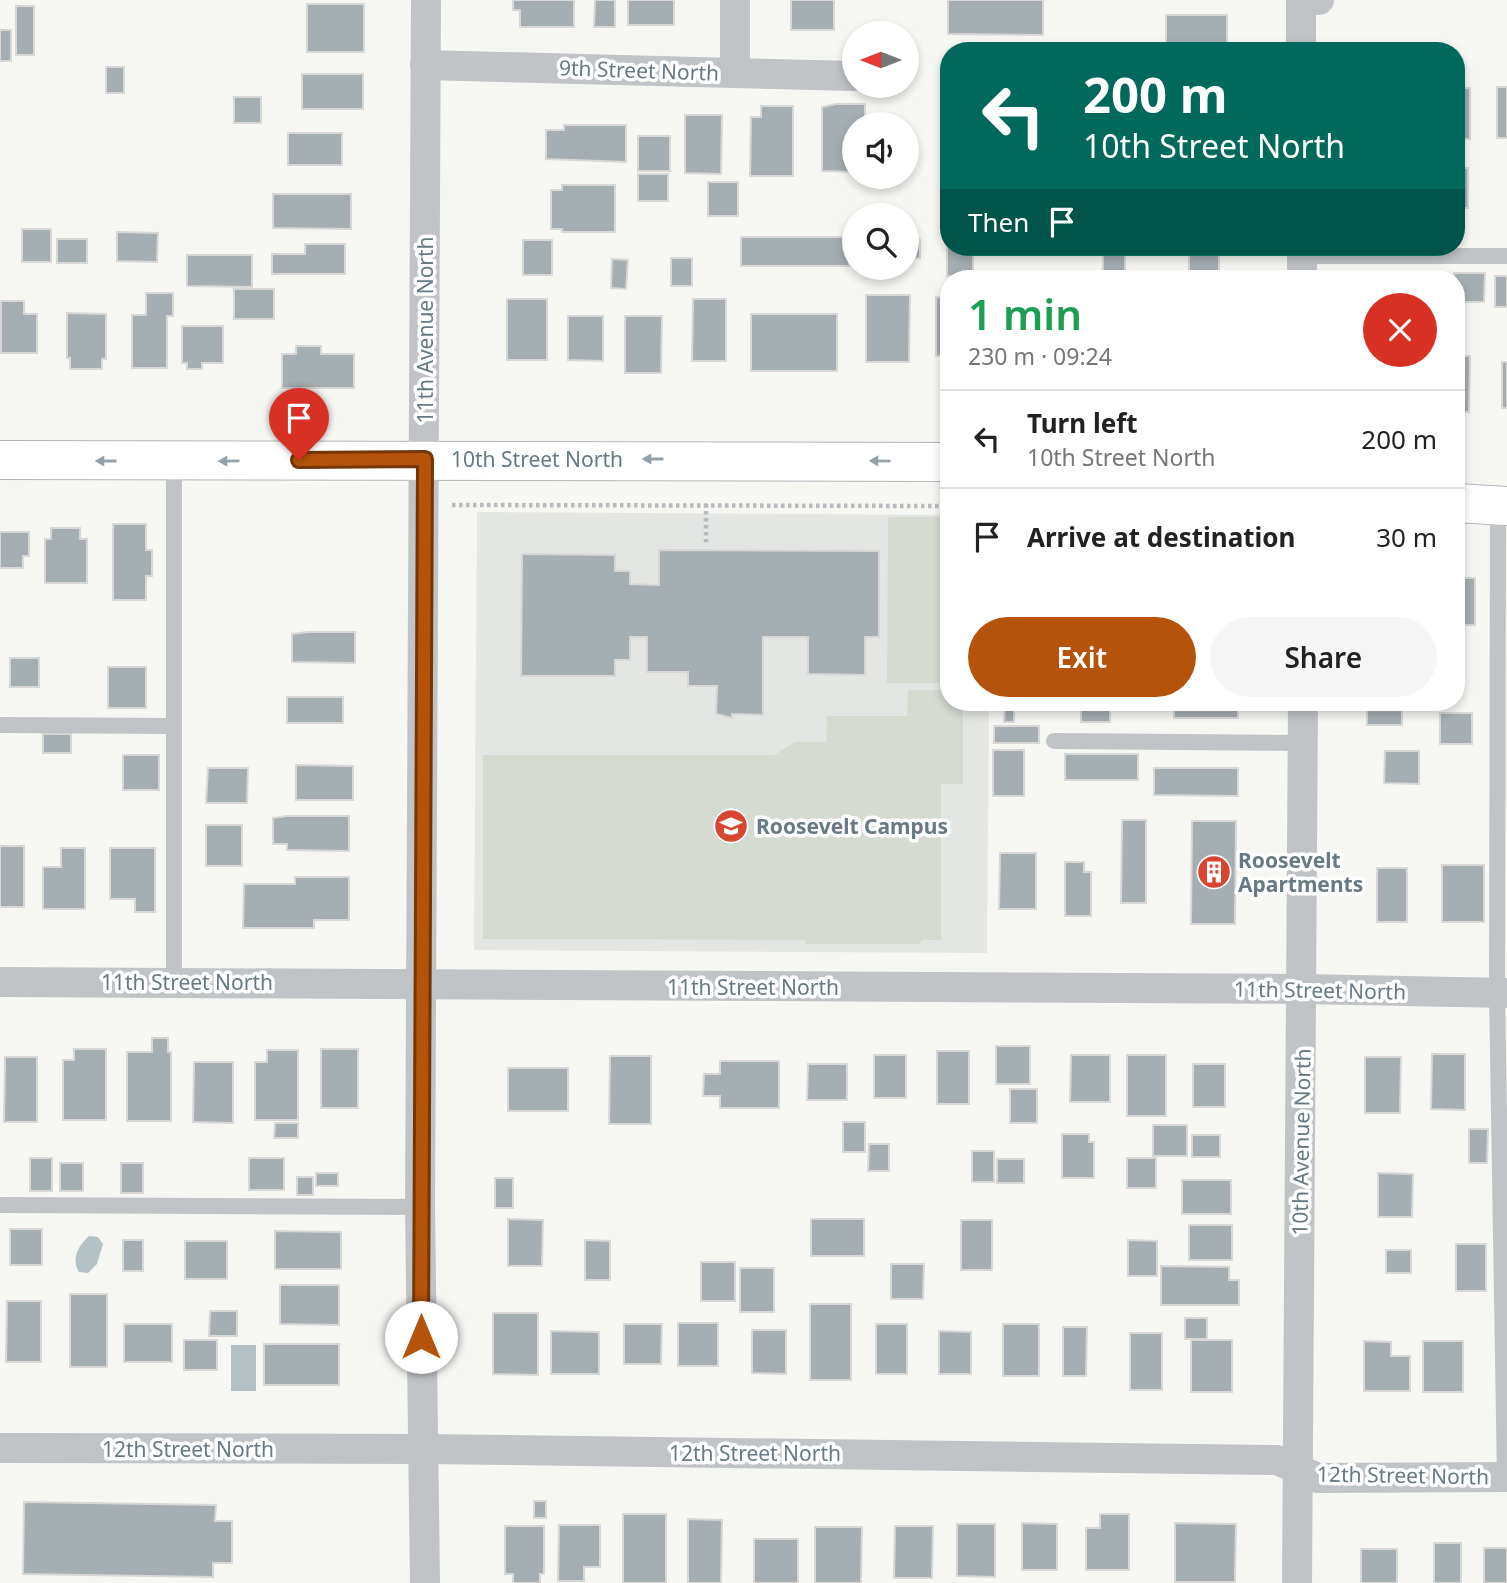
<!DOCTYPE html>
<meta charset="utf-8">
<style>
:root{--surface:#fff;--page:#f6f6f6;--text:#222;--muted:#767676;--line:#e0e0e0;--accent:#b45309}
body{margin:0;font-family:"Noto Sans",sans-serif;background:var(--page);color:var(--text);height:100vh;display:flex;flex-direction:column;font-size:26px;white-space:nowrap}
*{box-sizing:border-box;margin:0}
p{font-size:23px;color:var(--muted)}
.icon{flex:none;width:38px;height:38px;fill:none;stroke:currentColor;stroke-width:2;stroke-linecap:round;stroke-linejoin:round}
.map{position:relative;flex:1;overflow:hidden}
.drawer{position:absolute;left:940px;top:270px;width:525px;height:441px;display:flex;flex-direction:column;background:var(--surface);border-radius:28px;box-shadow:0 4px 10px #0003}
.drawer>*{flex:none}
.banner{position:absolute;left:940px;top:42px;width:525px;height:214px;border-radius:28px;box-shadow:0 4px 10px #0003;background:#00695c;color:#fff;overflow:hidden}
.needle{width:46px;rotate:270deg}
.fabs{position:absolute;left:842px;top:21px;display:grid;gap:14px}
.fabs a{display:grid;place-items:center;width:77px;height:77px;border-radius:50%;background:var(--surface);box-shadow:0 4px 10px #0003;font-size:35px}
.pin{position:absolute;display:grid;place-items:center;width:60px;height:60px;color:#fff;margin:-72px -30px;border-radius:50% 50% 50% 0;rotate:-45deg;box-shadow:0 0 7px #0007}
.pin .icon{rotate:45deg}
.me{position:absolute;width:77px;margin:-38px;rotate:0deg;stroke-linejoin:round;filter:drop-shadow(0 0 5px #0008)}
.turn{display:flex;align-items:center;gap:24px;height:147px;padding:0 28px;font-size:32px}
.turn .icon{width:91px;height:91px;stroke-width:2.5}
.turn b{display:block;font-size:49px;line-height:60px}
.then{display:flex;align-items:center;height:66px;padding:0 28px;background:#0003;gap:14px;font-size:26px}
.round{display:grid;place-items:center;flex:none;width:74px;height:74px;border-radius:37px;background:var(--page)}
.head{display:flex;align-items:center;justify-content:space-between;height:119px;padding:0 28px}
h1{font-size:42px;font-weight:600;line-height:52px;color:#1e9e55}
.action{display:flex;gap:14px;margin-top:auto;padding:14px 28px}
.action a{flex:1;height:80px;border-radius:42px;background:var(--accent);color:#fff;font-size:28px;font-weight:600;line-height:80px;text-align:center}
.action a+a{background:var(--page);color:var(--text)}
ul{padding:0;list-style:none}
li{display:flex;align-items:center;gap:21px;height:98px;padding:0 28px;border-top:2px solid var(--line)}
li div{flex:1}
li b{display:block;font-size:26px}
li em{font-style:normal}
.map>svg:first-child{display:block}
.built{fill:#e4e6e4}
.green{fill:#d6dbd2}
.water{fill:#b5c2c5}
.building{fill:#a5aeb2;stroke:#d8d7d6;stroke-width:2}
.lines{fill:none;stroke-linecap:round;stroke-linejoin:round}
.primary-casing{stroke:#b1b7b9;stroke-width:40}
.path{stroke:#b8bbbd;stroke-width:4.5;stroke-dasharray:3.5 3.5;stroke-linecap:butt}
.lane{stroke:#c0c4c7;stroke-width:16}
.street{stroke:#c0c4c7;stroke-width:30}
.primary{stroke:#fff;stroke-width:38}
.oneway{fill:#95a1a8}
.route-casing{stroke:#753606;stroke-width:18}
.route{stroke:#b45309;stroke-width:12}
.labels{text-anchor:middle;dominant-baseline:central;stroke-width:7;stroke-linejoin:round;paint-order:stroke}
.street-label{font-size:21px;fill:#677982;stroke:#fff}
.poi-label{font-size:21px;font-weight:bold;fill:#677982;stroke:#fff;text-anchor:start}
</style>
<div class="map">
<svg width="1507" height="1583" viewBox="0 0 1507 1583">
<rect width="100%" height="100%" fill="#f6f6f3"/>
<polygon class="built" points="477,512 948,515 948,702 989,702 987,953 474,950"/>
<g class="green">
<polygon points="888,517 948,517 948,683 887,683"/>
<polygon points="908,690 948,690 948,702 963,702 963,784 941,784 941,940 923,940 918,944 806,944 805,940 483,939 483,755 774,755 795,742 826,742 827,716 907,716"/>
</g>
<g class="water">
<path d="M 89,1236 L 98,1237 L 103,1244 L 97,1264 L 88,1273 L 79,1272 C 71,1259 78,1246 89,1236 Z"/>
<rect x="231" y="1345" width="25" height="46"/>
</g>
<g class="building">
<polygon points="513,0 574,0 574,27 520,27 520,10 513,10"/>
<polygon points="595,0 615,0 615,27 594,27"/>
<rect x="628" y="0" width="46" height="25"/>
<rect x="791" y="0" width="43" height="30"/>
<polygon points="948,0 1043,0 1043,35 948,34"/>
<rect x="307" y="4" width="57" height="48"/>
<rect x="16" y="6" width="18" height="49"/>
<polygon points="1166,15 1227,15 1227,47 1166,51"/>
<rect x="0" y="30" width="11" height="31"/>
<rect x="106" y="67" width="18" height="26"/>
<rect x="302" y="74" width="61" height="35"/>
<rect x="1497" y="87" width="10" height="51"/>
<rect x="1456" y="88" width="14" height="51"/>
<rect x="234" y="97" width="27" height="26"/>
<polygon points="836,104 865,104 865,124 854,124 854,172 822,171 822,107"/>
<polygon points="761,106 793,106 793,176 750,176 751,117 761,117"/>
<polygon points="685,115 722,115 721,174 685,173"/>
<polygon points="564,125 626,125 626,162 546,159 546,130 564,130"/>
<rect x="288" y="133" width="54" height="32"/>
<rect x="638" y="136" width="32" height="35"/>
<rect x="1456" y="168" width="12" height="40"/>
<rect x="638" y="174" width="30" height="27"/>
<rect x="708" y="182" width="30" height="34"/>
<polygon points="562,185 615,185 615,232 562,232 562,229 551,229 551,190 562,190"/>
<polygon points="273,194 351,194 351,229 273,228"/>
<rect x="22" y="229" width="29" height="33"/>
<polygon points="117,232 158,233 157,262 117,261"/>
<rect x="741" y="237" width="108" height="29"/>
<polygon points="947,237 948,247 973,247 973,276 947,276"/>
<rect x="57" y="239" width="30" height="24"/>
<rect x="523" y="240" width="29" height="35"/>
<rect x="907" y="240" width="13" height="18"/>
<polygon points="305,244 345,244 345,274 272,274 272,254 305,254"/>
<rect x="1103" y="247" width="22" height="28"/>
<rect x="1189" y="248" width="30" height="30"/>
<polygon points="187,255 252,255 252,287 187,286"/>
<rect x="671" y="258" width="21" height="28"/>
<polygon points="612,259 628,260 626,289 611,288"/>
<rect x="1394" y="273" width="37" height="5"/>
<polygon points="1454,273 1485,273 1484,302 1456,302"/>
<rect x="1495" y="276" width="12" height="31"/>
<rect x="234" y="289" width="40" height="30"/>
<polygon points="146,293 173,293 173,316 167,316 167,368 132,368 132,315 146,315"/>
<polygon points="866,295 910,295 909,362 866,362"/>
<rect x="936" y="297" width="12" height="59"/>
<rect x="507" y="299" width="40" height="61"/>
<polygon points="693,299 726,299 726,361 692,361"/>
<polygon points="1,301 24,301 24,314 37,314 37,353 1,353"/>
<polygon points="67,313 106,314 106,359 102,359 102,369 70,369 70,358 67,358"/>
<rect x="751" y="314" width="86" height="57"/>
<polygon points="568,316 603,316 603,361 568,360"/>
<polygon points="625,316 662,316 661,373 625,373"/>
<polygon points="182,326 223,326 223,363 202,363 202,369 187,369 187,363 182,363"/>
<polygon points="296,346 321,346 321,354 354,354 354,388 282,388 282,354 296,354"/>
<polygon points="1456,356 1470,356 1469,412 1456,412"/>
<rect x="1502" y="362" width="5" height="46"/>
<polygon points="113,524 146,524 146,550 152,550 152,576 146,576 146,600 113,600"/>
<polygon points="51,528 80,528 80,539 87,539 87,583 45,583 45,539 51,539"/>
<polygon points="0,532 29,532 29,556 23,556 23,568 0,568"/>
<polygon points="659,550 879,551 879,637 865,637 865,675 808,674 808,637 763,637 763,715 732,714 732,718 716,714 717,686 688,686 688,672 647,672 647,637 630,637 630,660 615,660 615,676 521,676 522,554 615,555 615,571 630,571 630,584 659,585"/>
<rect x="1456" y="578" width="19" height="47"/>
<polygon points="308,632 355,632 355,663 292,662 292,634"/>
<rect x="10" y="658" width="29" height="29"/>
<rect x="108" y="667" width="38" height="41"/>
<rect x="287" y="697" width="56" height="26"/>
<rect x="1081" y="702" width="29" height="20"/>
<rect x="1174" y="702" width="64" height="16"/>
<rect x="1367" y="702" width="35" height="23"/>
<polygon points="1005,707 1014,707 1014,722 1004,722"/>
<rect x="1440" y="713" width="32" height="31"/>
<rect x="994" y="726" width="45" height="17"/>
<rect x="43" y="734" width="28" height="19"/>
<rect x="993" y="750" width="31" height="46"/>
<polygon points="1385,751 1419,751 1419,784 1384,783"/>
<rect x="1065" y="754" width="73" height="26"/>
<rect x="123" y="755" width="36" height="35"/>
<polygon points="296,765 353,766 353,800 296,800"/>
<polygon points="208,768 248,768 247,803 206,803"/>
<polygon points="1154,768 1238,768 1238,796 1154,795"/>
<polygon points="287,816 349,816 349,851 287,850 287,844 273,844 273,818"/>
<polygon points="1122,820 1146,820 1146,903 1121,903"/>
<polygon points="1192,821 1236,821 1235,924 1191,924"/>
<rect x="206" y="825" width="36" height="41"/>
<rect x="0" y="846" width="24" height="61"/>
<polygon points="61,848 85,848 85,909 43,909 43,867 61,867"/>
<polygon points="110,848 155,848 155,912 135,912 135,899 110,899"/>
<polygon points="1000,853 1036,853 1036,909 999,909"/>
<polygon points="1065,862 1084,862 1084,872 1091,872 1091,916 1065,916"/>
<rect x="1442" y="865" width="42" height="57"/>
<rect x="1377" y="868" width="30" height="54"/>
<polygon points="295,877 349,877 349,920 314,920 314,928 243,928 244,884 295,884"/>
<polygon points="152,1038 168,1038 168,1052 171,1052 171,1121 127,1121 127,1052 152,1052"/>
<rect x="996" y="1046" width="34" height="38"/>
<polygon points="74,1049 106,1049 106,1120 63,1120 63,1060 74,1060"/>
<rect x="321" y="1049" width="37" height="59"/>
<polygon points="267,1050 298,1050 298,1120 255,1120 255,1062 267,1062"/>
<rect x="937" y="1051" width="32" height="53"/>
<polygon points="1432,1054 1465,1054 1465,1110 1431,1109"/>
<rect x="874" y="1055" width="32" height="43"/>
<polygon points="1071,1055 1110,1055 1110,1102 1070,1102"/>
<rect x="1127" y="1055" width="39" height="61"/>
<polygon points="610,1056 651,1056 651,1124 609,1124"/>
<polygon points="5,1057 37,1057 37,1122 4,1122"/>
<polygon points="1365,1057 1401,1057 1400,1113 1365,1113"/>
<polygon points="720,1061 779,1061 779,1108 720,1108 720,1096 703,1096 704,1074 720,1074"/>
<polygon points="194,1062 233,1062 233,1123 193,1122"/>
<polygon points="808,1064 847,1064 847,1100 807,1100"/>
<rect x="1193" y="1064" width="32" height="43"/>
<rect x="508" y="1068" width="60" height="43"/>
<rect x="1010" y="1089" width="27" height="34"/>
<rect x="843" y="1122" width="22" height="30"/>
<polygon points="275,1123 298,1123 298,1138 274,1138"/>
<rect x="1153" y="1125" width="34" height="31"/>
<polygon points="1469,1129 1488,1129 1487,1163 1469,1163"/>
<polygon points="1062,1134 1089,1134 1089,1142 1094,1142 1094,1178 1062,1178"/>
<rect x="1192" y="1135" width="28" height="22"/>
<polygon points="869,1144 889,1144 889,1171 868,1171"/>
<rect x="972" y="1151" width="22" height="31"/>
<rect x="30" y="1158" width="22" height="33"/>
<rect x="249" y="1158" width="35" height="32"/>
<rect x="1127" y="1158" width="29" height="30"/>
<rect x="997" y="1159" width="27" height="24"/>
<rect x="60" y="1163" width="23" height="28"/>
<rect x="121" y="1163" width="22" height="30"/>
<rect x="316" y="1173" width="22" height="13"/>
<polygon points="1378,1173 1413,1174 1412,1217 1378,1217"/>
<rect x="297" y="1177" width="16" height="18"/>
<rect x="495" y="1178" width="18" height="30"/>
<rect x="1182" y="1180" width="49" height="34"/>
<polygon points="508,1219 543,1220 542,1266 508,1266"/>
<rect x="811" y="1219" width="53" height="37"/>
<rect x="961" y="1220" width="31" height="50"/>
<rect x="1189" y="1225" width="43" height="35"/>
<rect x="10" y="1229" width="32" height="36"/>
<polygon points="275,1231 341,1232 341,1269 275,1269"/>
<rect x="123" y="1240" width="20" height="31"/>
<polygon points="585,1240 610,1241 610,1280 585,1280"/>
<polygon points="1128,1240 1157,1241 1157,1276 1128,1276"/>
<rect x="185" y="1241" width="42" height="38"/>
<rect x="1456" y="1244" width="30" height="47"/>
<rect x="1386" y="1250" width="25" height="23"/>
<rect x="701" y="1262" width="34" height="39"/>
<polygon points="891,1264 924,1264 923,1299 891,1299"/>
<polygon points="1161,1266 1229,1267 1229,1280 1239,1280 1239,1305 1161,1305"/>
<rect x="740" y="1268" width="34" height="44"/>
<polygon points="280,1285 339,1285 339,1325 280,1324"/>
<rect x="70" y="1294" width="37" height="73"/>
<polygon points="7,1301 41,1301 41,1362 6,1362"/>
<rect x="810" y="1304" width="41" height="76"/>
<polygon points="210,1311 237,1311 237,1336 209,1336"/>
<polygon points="493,1313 538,1313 538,1375 493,1374"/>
<rect x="1185" y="1318" width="22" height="21"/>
<rect x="678" y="1323" width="40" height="43"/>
<rect x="124" y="1324" width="48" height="38"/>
<polygon points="624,1324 662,1324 661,1364 624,1364"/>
<rect x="876" y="1324" width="31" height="50"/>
<rect x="1003" y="1324" width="36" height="52"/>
<polygon points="1063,1327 1087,1327 1086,1376 1063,1376"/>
<polygon points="752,1330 786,1330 786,1374 752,1373"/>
<polygon points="551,1331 599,1332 599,1374 551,1374"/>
<polygon points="939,1331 971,1332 971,1374 939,1374"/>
<rect x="1130" y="1333" width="32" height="57"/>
<rect x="184" y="1340" width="33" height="30"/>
<rect x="1191" y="1340" width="41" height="52"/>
<polygon points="1364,1341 1391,1342 1391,1356 1410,1356 1410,1391 1364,1391"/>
<rect x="1423" y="1341" width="40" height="51"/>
<rect x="264" y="1344" width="75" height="41"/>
<rect x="534" y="1501" width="12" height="17"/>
<polygon points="24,1502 216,1505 215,1521 232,1521 232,1563 213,1563 213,1577 23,1574"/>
<rect x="623" y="1514" width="43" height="69"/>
<polygon points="1100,1514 1129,1514 1129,1570 1086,1570 1086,1528 1100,1528"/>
<polygon points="688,1519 722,1520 721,1583 688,1583"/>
<polygon points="1022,1523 1057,1524 1057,1570 1022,1570"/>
<polygon points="1175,1523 1236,1524 1235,1582 1175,1582"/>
<polygon points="957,1524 995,1524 995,1577 957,1576"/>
<polygon points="559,1525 600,1525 600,1567 584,1567 584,1581 558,1581"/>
<polygon points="505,1526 544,1526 544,1574 540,1574 540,1583 513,1583 513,1574 505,1574"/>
<polygon points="895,1526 933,1526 932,1578 894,1578"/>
<polygon points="815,1527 862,1527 861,1583 815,1583"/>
<rect x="754" y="1539" width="44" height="44"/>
<rect x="1434" y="1543" width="27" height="40"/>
<rect x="1484" y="1548" width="23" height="35"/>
<rect x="1361" y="1549" width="36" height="34"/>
</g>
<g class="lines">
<g class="primary-casing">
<g id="primary">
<polyline points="0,460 948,462"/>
<polyline points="1456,503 1507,506"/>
</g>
</g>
<g class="path">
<polyline points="706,504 706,545"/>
<polyline points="452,505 948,506"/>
</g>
<g class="lane">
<polyline points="1302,256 1507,256"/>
<polyline points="174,462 174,982"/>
<polyline points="1498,506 1497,993 1505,1477"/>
<polyline points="0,725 174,726"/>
<polyline points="1054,741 1303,743"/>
<polyline points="0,1205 420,1207"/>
</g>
<g class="street">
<polyline points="1301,51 1301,0 1319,0"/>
<polyline points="425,65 854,76"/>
<polyline points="735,73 735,0"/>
<polyline points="1302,247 1302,278"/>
<polyline points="0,982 1303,989 1507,993"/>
<polyline points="0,1448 423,1449 1277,1460 1318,1478 1507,1477"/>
<polyline points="425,1583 420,1207 426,0"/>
<polyline points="1297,1583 1303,702"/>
</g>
<use href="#primary" class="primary"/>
</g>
<defs><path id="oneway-solid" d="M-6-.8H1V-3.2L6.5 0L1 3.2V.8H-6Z" transform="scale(1.75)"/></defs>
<g class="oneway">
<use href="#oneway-solid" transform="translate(653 459) rotate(180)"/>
<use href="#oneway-solid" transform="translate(106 461) rotate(-180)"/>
<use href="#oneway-solid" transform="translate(229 461) rotate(179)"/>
<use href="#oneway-solid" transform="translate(880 461) rotate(-179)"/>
</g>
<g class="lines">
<g class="route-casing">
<polyline id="route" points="299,460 425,459 421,1337"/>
</g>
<use href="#route" class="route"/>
</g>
<defs>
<g id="school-disc" transform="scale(1.75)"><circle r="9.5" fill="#d84631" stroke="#fff"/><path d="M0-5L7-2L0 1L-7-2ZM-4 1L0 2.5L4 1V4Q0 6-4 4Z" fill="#fff"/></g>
<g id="building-disc" transform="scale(1.75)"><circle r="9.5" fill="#d84631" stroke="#fff"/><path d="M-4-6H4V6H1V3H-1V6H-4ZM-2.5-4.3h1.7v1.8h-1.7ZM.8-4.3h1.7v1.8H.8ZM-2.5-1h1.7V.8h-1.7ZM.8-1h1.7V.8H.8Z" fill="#fff"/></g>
</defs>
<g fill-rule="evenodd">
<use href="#school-disc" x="731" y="826"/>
<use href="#building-disc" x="1214" y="872"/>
</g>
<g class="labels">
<g class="street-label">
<text transform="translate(639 70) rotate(2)">9th Street North</text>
<text transform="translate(425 330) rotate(-90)">11th Avenue North</text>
<text x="537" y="459">10th Street North</text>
<text x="187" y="982">11th Street North</text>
<text x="753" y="987">11th Street North</text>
<text transform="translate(1320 990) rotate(1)">11th Street North</text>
<text transform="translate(1301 1142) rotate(-89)">10th Avenue North</text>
<text x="188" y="1449">12th Street North</text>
<text x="755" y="1453">12th Street North</text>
<text transform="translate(1403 1475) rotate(1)">12th Street North</text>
</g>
<g class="poi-label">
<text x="756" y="826">Roosevelt Campus</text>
<text x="1238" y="860">Roosevelt<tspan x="1238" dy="24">Apartments</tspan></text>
</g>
</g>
</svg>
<div class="fabs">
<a><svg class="needle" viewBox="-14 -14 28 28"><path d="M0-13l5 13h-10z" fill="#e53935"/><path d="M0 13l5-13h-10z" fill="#767676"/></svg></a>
<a><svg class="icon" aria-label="sound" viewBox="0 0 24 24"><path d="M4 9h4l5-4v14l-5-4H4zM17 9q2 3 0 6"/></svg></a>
<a><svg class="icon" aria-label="search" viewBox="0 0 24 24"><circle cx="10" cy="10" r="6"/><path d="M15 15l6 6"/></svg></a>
</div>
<div class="pin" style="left:299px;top:460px;background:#d93025"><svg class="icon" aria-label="arrive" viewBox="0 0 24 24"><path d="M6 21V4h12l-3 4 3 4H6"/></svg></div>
<svg class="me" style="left:421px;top:1337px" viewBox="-20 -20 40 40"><circle r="19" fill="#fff"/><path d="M0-13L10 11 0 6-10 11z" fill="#b45309"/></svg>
<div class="banner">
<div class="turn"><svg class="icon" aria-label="left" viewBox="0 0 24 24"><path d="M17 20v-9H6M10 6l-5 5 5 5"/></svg><div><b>200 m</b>10th Street North</div></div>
<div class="then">Then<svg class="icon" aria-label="arrive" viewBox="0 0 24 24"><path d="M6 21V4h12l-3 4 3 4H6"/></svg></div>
</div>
<section class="drawer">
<div class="head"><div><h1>1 min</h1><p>230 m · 09:24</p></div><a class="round" style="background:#d93025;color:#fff"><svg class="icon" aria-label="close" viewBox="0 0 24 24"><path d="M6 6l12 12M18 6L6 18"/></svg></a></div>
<ul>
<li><svg class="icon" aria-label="left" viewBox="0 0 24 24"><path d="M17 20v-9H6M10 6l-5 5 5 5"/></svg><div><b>Turn left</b><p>10th Street North</p></div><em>200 m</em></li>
<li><svg class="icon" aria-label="arrive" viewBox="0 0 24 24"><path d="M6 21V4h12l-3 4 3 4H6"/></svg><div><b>Arrive at destination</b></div><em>30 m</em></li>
</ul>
<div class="action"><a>Exit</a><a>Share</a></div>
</section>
</div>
